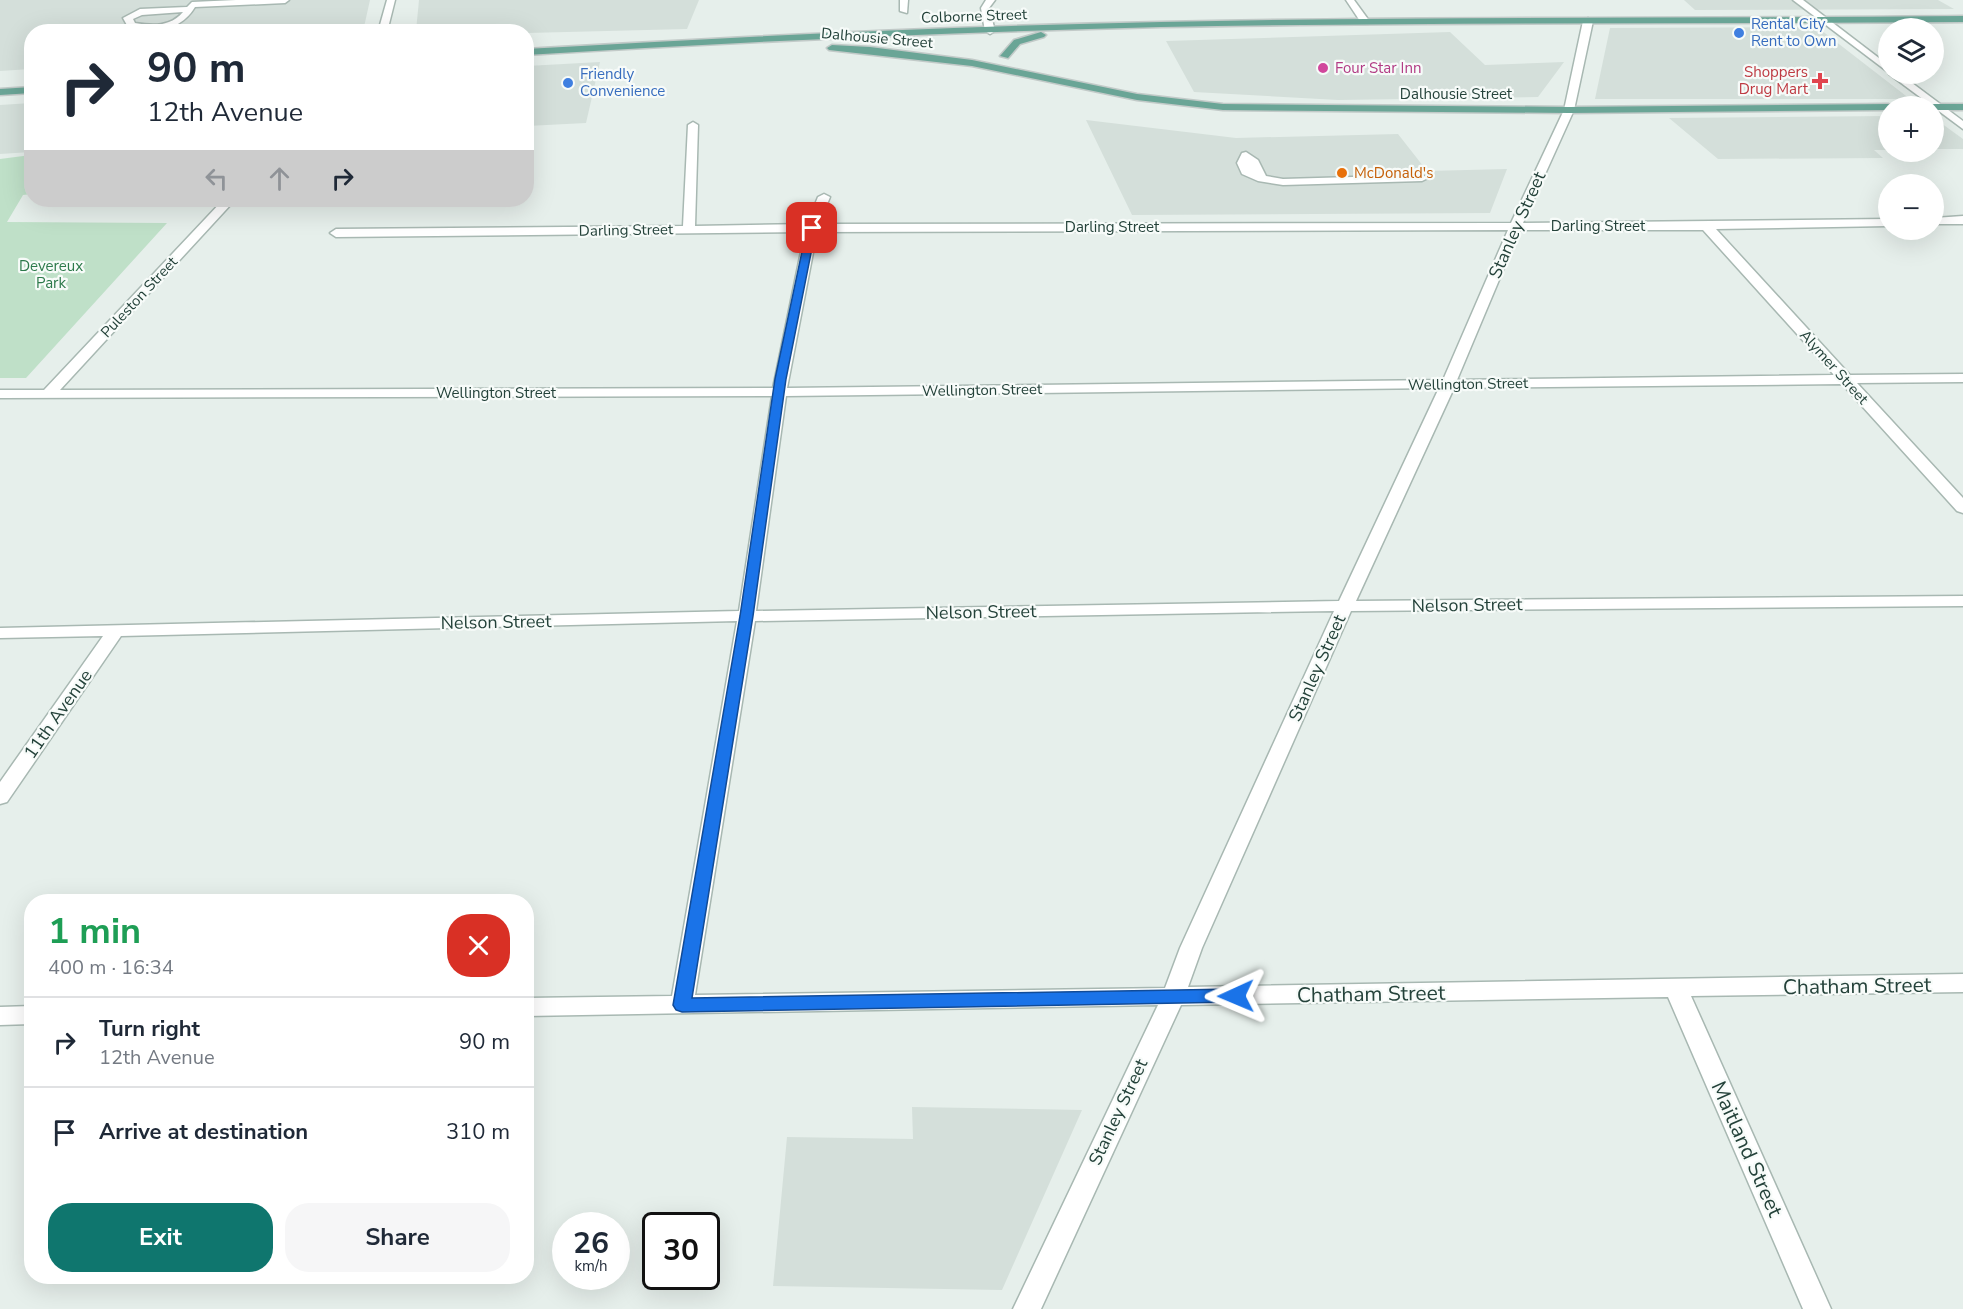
<!DOCTYPE html>
<meta charset="utf-8">
<style>
:root{--surface:#fff;--page:#f6f6f7;--text:#1f2937;--muted:#747a83;--line:#e0e1e3;--accent:#0f766e}
body{margin:0;font-family:"Nunito Sans",sans-serif;background:var(--page);color:var(--text);height:100vh;display:flex;flex-direction:column;font-size:22px;white-space:nowrap}
*{box-sizing:border-box;margin:0}
p{font-size:20px;color:var(--muted)}
.icon{flex:none;width:33px;height:33px;fill:none;stroke:currentColor;stroke-width:2;stroke-linecap:round;stroke-linejoin:round}
.map{position:relative;flex:1;overflow:hidden}
.panel{position:absolute;left:24px;top:894px;width:510px;height:390px;display:flex;flex-direction:column;background:var(--surface);border-radius:24px;box-shadow:0 6px 24px #0002}
.panel>*{flex:none}
.guide{position:absolute;left:24px;top:24px;width:510px;height:183px;border-radius:24px;box-shadow:0 6px 24px #0002;background:#fff;color:var(--text);overflow:hidden}
.fabs{position:absolute;left:1878px;top:18px;display:grid;gap:12px}
.fabs a{display:grid;place-items:center;width:66px;height:66px;border-radius:50%;background:var(--surface);box-shadow:0 6px 24px #0002;font-size:30px}
.speed{position:absolute;left:552px;top:1212px;display:flex;gap:12px;font-size:30px;font-weight:700;text-align:center}
.speed>*{display:grid;place-content:center;width:78px;height:78px;border-radius:50%;background:var(--surface);box-shadow:0 6px 24px #0002;line-height:1}
.speed small{font-size:15px;font-weight:400}
.speed .limit{border:3px solid #111;border-radius:9px;background:#fff;color:#111}
.pin{position:absolute;display:grid;place-items:center;width:51px;height:51px;color:#fff;margin:-26px;border-radius:12px;box-shadow:0 3px 9px #0006}
.me{position:absolute;width:66px;margin:-33px;rotate:269deg;stroke-linejoin:round;filter:drop-shadow(0 0 4px #0008)}
.turn{display:flex;align-items:center;gap:21px;height:126px;padding:0 24px;font-size:27px}
.turn .icon{width:78px;height:78px;stroke-width:2.5}
.turn b{display:block;font-size:42px;line-height:51px}
.lanes{display:flex;align-items:center;height:57px;padding:0 24px;background:#0003;justify-content:center;gap:30px;direction:ltr}
.lanes .off{opacity:.35}
.round{display:grid;place-items:center;flex:none;width:63px;height:63px;border-radius:24px;background:var(--page)}
.overview{display:flex;align-items:center;justify-content:space-between;height:102px;padding:0 24px}
h1{font-size:36px;font-weight:700;line-height:45px;color:#1e9e55}
.action{display:flex;gap:12px;margin-top:auto;padding:12px 24px}
.action a{flex:1;height:69px;border-radius:24px;background:var(--accent);color:#fff;font-size:24px;font-weight:700;line-height:69px;text-align:center}
.action a+a{background:var(--page);color:var(--text)}
ul{padding:0;list-style:none}
li{display:flex;align-items:center;gap:18px;height:90px;padding:0 24px;border-top:2px solid var(--line)}
li div{flex:1}
li b{display:block;font-size:22px}
li em{font-style:normal}
.map>svg:first-child{display:block}
.built{fill:#d4dfda}
.green{fill:#bfe0c8}
.lines{fill:none;stroke-linecap:round;stroke-linejoin:round}
.minor-casing{stroke:#a8b8b2;stroke-width:3}
.major-casing{stroke:#c2cac8;stroke-width:3}
.minor{fill:#fff;fill-rule:evenodd}
.major{fill:#6aa596;fill-rule:evenodd}
.route{fill:#1a73e8;stroke:#114b97;stroke-width:1.5}
.shop-dot{fill:#3f7fe0;stroke:#f7fbf9;stroke-width:2}
.hotel-dot{fill:#d1479c;stroke:#f7fbf9;stroke-width:2}
.health-dot{fill:#e0444e;stroke:#f7fbf9;stroke-width:2}
.food-dot{fill:#e8710a;stroke:#f7fbf9;stroke-width:2}
.labels{text-anchor:middle;dominant-baseline:central;stroke-width:4.5;stroke-linejoin:round;paint-order:stroke}
.far-street-label{font-size:15px;fill:#24423a;stroke:#f7fbf9}
.far-shop-label{font-size:15px;fill:#366cbe;stroke:#f7fbf9;text-anchor:start}
.far-hotel-label{font-size:15px;fill:#b23c85;stroke:#f7fbf9;text-anchor:start}
.far-health-label{font-size:15px;fill:#be3a42;stroke:#f7fbf9;text-anchor:end}
.far-food-label{font-size:15px;fill:#c56008;stroke:#f7fbf9;text-anchor:start}
.far-park-label{font-size:15px;fill:#2d7a4b;stroke:#f7fbf9}
.street-label{font-size:18px;fill:#24423a;stroke:#f7fbf9}
.near-street-label{font-size:21px;fill:#24423a;stroke:#f7fbf9}
</style>
<div class="map">
<svg width="1963" height="1309" viewBox="0 0 1963 1309">
<rect width="100%" height="100%" fill="#e6efeb"/>
<g class="built">
<polygon points="0,0 370,0 364,27 361,31 32,32 31,69 0,71"/>
<polygon points="419,0 699,0 687,29 527,33 416,31"/>
<polygon points="1684,0 1938,0 1954,9 1695,10"/>
<polygon points="1817,27 1910,99 1595,99 1610,28"/>
<polygon points="1450,32 1485,65 1564,62 1538,97 1338,100 1194,92 1166,41"/>
<polygon points="600,62 586,123 527,126 527,66"/>
<polygon points="31,103 31,152 0,154 0,105"/>
<polygon points="1888,116 1888,150 1874,150 1883,158 1718,159 1669,118"/>
<polygon points="1934,118 1963,139 1963,149 1934,149"/>
<polygon points="1086,120 1236,138 1398,134 1427,171 1507,169 1490,213 1132,215"/>
<polygon points="912,1107 1082,1110 1002,1290 773,1286 787,1137 913,1139"/>
</g>
<polygon class="green" points="31,155 31,194 23,195 7,222 167,223 26,378 0,378 0,159"/>
<g class="lines">
<g class="minor-casing">
<g id="minor">
<path d="M 236,0 L 289,0 L 285,3 L 195,7 C 180,32 154,33 128,27 L 123,18 L 140,9 L 187,7 L 192,2 ZM 183,12 C 170,27 153,26 135,23 L 133,19 L 142,15 Z"/>
<polygon points="387,0 395,0 387,32 378,32"/>
<polygon points="900,0 908,0 907,13 900,11"/>
<polygon points="986,0 995,0 989,8 995,31 990,34 985,31 981,8"/>
<polygon points="1346,0 1354,0 1370,22 1368,24 1362,24"/>
<polygon points="1793,0 1803,0 1888,65 1888,72"/>
<path d="M 1588,18 L 1593,21 L 1574,110 L 1523,223 L 1888,219 L 1888,226 L 1716,229 L 1850,375 L 1963,374 L 1963,382 L 1857,383 L 1963,498 L 1963,513 L 1957,511 L 1842,384 L 1454,388 L 1356,601 L 1963,596 L 1963,606 L 1351,611 L 1202,948 L 1188,987 L 1963,974 L 1963,992 L 1691,996 L 1831,1309 L 1803,1309 L 1668,997 L 1181,1005 L 1041,1309 L 1013,1309 L 1158,1005 L 526,1016 L 526,998 L 672,996 L 737,621 L 121,636 L 7,802 L 0,804 L 0,782 L 103,636 L 0,638 L 0,628 L 739,611 L 772,396 L 0,398 L 0,390 L 44,390 L 223,200 L 235,200 L 60,390 L 773,388 L 805,232 L 336,237 L 330,233 L 336,229 L 683,226 L 688,125 L 693,122 L 698,125 L 695,226 L 807,224 L 818,197 L 824,194 L 830,197 L 819,224 L 1511,223 L 1564,110 L 1583,21 ZM 1508,230 L 1443,380 L 787,388 L 817,232 ZM 1520,230 L 1703,230 L 1834,375 L 1457,380 ZM 1439,388 L 1339,601 L 756,611 L 786,396 ZM 1334,611 L 1180,948 L 1165,988 L 695,995 L 755,621 Z"/>
<polygon points="1889,74 1900,74 1963,121 1963,129"/>
<polygon points="32,95 32,106 26,105 27,98"/>
<polygon points="1246,152 1258,160 1266,176 1283,179 1422,175 1428,178 1422,181 1283,185 1258,181 1242,174 1237,163 1242,153"/>
<polygon points="1963,216 1963,224 1934,224 1934,218"/>
<polygon points="32,1006 32,1024 0,1025 0,1007"/>
</g>
</g>
<g class="major-casing">
<g id="major">
<path d="M 1963,16 L 1963,22 C 1696,24 1429,22 1161,27 C 950,32 738,42 526,55 L 526,49 C 738,37 950,26 1161,22 C 1429,16 1696,19 1963,16 Z"/>
<polygon points="1041,32 1046,35 1044,37 1020,44 1008,58 1000,56 1014,40"/>
<polygon points="832,45 870,47 972,60 1137,94 1223,104 1569,107 1888,104 1893,106 1888,106 1888,110 1569,113 1223,110 1137,100 972,66 829,50 827,48"/>
<polygon points="32,87 32,93 0,95 0,89"/>
<polygon points="1963,104 1963,110 1934,110 1934,106 1929,106 1934,104"/>
</g>
</g>
<use href="#minor" class="minor"/>
<use href="#major" class="major"/>
</g>
<polygon class="route" points="812,225 816,228 786,379 753,616 692,998 1236,989 1243,991 1245,996 1243,1001 1236,1002 682,1012 676,1010 673,1005 740,616 775,379 807,228"/>
<g class="shop-dot">
<circle cx="1739" cy="33" r="6"/>
<circle cx="568" cy="83" r="6"/>
</g>
<circle class="hotel-dot" cx="1323" cy="68" r="6"/>
<path class="health-dot" d="M1817 72h6v6h6v6h-6v6h-6v-6h-6v-6h6z"/>
<circle class="food-dot" cx="1342" cy="173" r="6"/>
<g class="labels">
<g class="far-street-label">
<text transform="translate(974 16) rotate(-2)">Colborne Street</text>
<text transform="translate(877 38) rotate(5)">Dalhousie Street</text>
<text x="1456" y="94">Dalhousie Street</text>
<text x="1598" y="226">Darling Street</text>
<text x="1112" y="227">Darling Street</text>
<text transform="translate(626 230) rotate(-1)">Darling Street</text>
<text transform="translate(139 297) rotate(-47)">Puleston Street</text>
<text transform="translate(1834 367) rotate(48)">Alymer Street</text>
<text transform="translate(1468 384) rotate(-1)">Wellington Street</text>
<text transform="translate(982 390) rotate(-1)">Wellington Street</text>
<text x="496" y="393">Wellington Street</text>
</g>
<g class="far-shop-label">
<text x="1751" y="24">Rental City<tspan x="1751" dy="17">Rent to Own</tspan></text>
<text x="580" y="74">Friendly<tspan x="580" dy="17">Convenience</tspan></text>
</g>
<g class="far-hotel-label">
<text x="1335" y="68">Four Star Inn</text>
</g>
<g class="far-health-label">
<text x="1808" y="72">Shoppers<tspan x="1808" dy="17">Drug Mart</tspan></text>
</g>
<g class="far-food-label">
<text x="1354" y="173">McDonald's</text>
</g>
<g class="far-park-label">
<text x="51" y="266">Devereux<tspan x="51" dy="17">Park</tspan></text>
</g>
<g class="street-label">
<text transform="translate(1517 225) rotate(-66)">Stanley Street</text>
<text transform="translate(1467 605) rotate(-1)">Nelson Street</text>
<text transform="translate(981 612) rotate(-1)">Nelson Street</text>
<text transform="translate(496 622) rotate(-1)">Nelson Street</text>
<text transform="translate(1317 668) rotate(-66)">Stanley Street</text>
<text transform="translate(58 714) rotate(-55)">11th Avenue</text>
<text transform="translate(1118 1112) rotate(-65)">Stanley Street</text>
</g>
<g class="near-street-label">
<text transform="translate(1857 986) rotate(-1)">Chatham Street</text>
<text transform="translate(1371 994) rotate(-1)">Chatham Street</text>
<text transform="translate(1747 1149) rotate(66)">Maitland Street</text>
</g>
</g>
</svg>
<div class="fabs">
<a><svg class="icon" aria-label="layers" viewBox="0 0 24 24"><path d="M12 4l9 5-9 5-9-5zM3 14l9 5 9-5"/></svg></a>
<a>+</a>
<a>−</a>
</div>
<div class="speed"><div>26<small>km/h</small></div><div class="limit">30</div></div>
<div class="pin" style="left:812px;top:228px;background:#d93025"><svg class="icon" aria-label="arrive" viewBox="0 0 24 24"><path d="M6 21V4h12l-3 4 3 4H6"/></svg></div>
<svg class="me" style="left:1236px;top:996px" viewBox="-20 -20 40 40"><path d="M0-17L14 15 0 8-14 15z" fill="#1a73e8" stroke="#fff" stroke-width="4"/></svg>
<div class="guide">
<div class="turn"><svg class="icon" aria-label="right" viewBox="0 0 24 24"><path d="M7 20v-9h11M14 6l5 5-5 5"/></svg><div><b>90 m</b>12th Avenue</div></div>
<div class="lanes"><svg class="icon off" aria-label="left" viewBox="0 0 24 24"><path d="M17 20v-9H6M10 6l-5 5 5 5"/></svg><svg class="icon off" aria-label="ahead" viewBox="0 0 24 24"><path d="M12 20V5M6 11l6-6 6 6"/></svg><svg class="icon" aria-label="right" viewBox="0 0 24 24"><path d="M7 20v-9h11M14 6l5 5-5 5"/></svg></div>
</div>
<section class="panel">
<div class="overview"><div><h1>1 min</h1><p>400 m · 16:34</p></div><a class="round" style="background:#d93025;color:#fff"><svg class="icon" aria-label="close" viewBox="0 0 24 24"><path d="M6 6l12 12M18 6L6 18"/></svg></a></div>
<ul>
<li><svg class="icon" aria-label="right" viewBox="0 0 24 24"><path d="M7 20v-9h11M14 6l5 5-5 5"/></svg><div><b>Turn right</b><p>12th Avenue</p></div><em>90 m</em></li>
<li><svg class="icon" aria-label="arrive" viewBox="0 0 24 24"><path d="M6 21V4h12l-3 4 3 4H6"/></svg><div><b>Arrive at destination</b></div><em>310 m</em></li>
</ul>
<div class="action"><a>Exit</a><a>Share</a></div>
</section>
</div>
